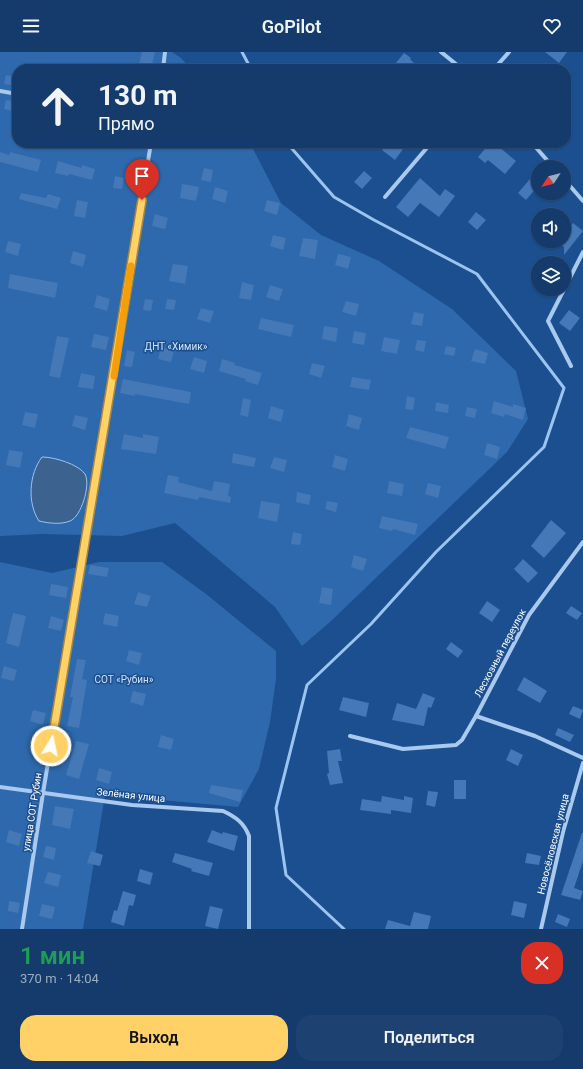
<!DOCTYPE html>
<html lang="ru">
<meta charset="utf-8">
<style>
:root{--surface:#143b6b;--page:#1d4271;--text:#f1f3f6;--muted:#9dadc1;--line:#33557e;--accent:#ffd166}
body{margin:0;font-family:Roboto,sans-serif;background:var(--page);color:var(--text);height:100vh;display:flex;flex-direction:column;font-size:15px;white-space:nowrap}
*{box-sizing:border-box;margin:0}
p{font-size:13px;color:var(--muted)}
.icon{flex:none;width:22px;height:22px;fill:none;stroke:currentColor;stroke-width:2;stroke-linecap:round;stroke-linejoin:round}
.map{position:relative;height:877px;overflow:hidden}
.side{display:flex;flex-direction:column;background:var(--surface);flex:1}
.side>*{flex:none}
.guide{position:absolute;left:12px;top:12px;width:559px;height:84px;border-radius:16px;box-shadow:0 1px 3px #0004,0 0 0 1px var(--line);background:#143b6b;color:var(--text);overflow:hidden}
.needle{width:26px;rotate:234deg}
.controls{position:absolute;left:531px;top:108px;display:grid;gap:8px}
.controls a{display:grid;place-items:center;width:40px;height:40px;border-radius:50%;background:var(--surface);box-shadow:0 1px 3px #0004,0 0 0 1px var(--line);font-size:20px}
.pin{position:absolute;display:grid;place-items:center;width:34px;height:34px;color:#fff;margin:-41px -17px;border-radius:50% 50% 50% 0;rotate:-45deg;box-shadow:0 0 4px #0007}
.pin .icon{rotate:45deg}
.me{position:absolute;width:44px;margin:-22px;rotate:10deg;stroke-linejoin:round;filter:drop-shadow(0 0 3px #0008)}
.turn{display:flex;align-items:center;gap:14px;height:84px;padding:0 20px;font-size:18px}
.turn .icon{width:52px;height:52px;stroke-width:2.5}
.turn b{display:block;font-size:28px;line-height:34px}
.round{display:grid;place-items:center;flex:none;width:42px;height:42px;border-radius:16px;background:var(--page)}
.summary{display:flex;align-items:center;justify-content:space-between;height:68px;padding:0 20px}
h1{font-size:24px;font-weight:600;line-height:30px;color:#1e9e55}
.primary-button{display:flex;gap:8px;margin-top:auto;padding:8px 20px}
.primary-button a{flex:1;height:46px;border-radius:16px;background:var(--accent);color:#111;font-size:16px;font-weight:600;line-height:46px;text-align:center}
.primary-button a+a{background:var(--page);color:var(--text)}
header{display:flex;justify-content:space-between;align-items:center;height:52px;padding:0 20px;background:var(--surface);font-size:18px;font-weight:600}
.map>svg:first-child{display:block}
.green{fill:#2e69ad}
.water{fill:#3c6290;stroke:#9cc4f0}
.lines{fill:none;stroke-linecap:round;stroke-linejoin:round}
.stream{stroke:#9cc4f0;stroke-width:3}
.building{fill:#4478b7}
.minor{stroke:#a9c9ee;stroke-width:4}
.route-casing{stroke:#a68842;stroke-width:10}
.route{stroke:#ffd166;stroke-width:7}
.slow{stroke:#f59e0b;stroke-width:7}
.labels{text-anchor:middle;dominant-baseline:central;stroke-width:3;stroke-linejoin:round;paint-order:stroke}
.park-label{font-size:10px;fill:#cfe3fa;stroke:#1b4f8f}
.street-label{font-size:10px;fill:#fff;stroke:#1b4f8f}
</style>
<header><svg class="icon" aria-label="menu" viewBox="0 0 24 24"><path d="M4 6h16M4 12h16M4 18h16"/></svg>GoPilot<svg class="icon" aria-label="heart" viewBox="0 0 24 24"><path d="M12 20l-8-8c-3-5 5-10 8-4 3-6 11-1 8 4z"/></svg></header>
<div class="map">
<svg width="583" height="877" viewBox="0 0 583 877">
<rect width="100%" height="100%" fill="#1b4f8f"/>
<g class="green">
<polygon points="0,0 172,0 181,6 191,17 17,17 17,91 250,91 281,151 321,183 379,209 452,257 516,319 528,367 507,400 330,570 302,594 275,555 175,471 122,484 43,482 0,484"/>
<polygon points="0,510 52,521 99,510 162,510 206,542 276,599 276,627 270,670 259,717 238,755 105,743 83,877 0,877"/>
</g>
<path class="water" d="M 42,405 C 54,405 78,412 85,422 C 91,433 81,465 70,469 C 60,473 48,471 39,469 C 27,451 29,422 42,405 Z"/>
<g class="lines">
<g class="stream">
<polyline points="242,0 251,17"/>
<polyline points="287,91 334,145 374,168 477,222 564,336 544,395 436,500 371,572 307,633 276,756 286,823 344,877"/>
</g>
</g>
<g class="building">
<polygon points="142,0 155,0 151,17 138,17"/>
<polygon points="545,0 567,0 559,11"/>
<polygon points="404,1 411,6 410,7 420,17 391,17"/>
<polygon points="6,23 17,25 17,34 4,32"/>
<polygon points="6,48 14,49 12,59 4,57"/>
<polygon points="387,91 395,91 403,97 395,108 382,98"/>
<polygon points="490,91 502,91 499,95 516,109 505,122 488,108 485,111 478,105"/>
<polygon points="0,100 9,103 10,100 41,108 38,120 0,110"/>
<polygon points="58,109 82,116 82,113 95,117 92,128 69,122 68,124 55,121"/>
<polygon points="204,116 213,118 211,130 201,128"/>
<polygon points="364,119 372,126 362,137 354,130"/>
<polygon points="115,124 124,126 122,137 113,136"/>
<polygon points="420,126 440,144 445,137 455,144 439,165 420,151 408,165 396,155"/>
<polygon points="530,127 538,134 526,148 518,141"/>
<polygon points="182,132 199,135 196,149 180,146"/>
<polygon points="215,135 228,139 225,151 212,147"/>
<polygon points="21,141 46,146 48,142 61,146 57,157 19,147"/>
<polygon points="77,148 88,150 85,166 74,164"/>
<polygon points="267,148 280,151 277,163 264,159"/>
<polygon points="476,160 486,168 477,178 468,170"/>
<polygon points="155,162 168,166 165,177 152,174"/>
<polygon points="573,171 583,179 564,203 564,195 556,189 564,189 564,182"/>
<polygon points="273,183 286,186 283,198 270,194"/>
<polygon points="303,186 318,188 315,207 299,204"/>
<polygon points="8,189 21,192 18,204 5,200"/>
<polygon points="73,199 86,203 83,215 70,211"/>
<polygon points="338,202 351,205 348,217 335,213"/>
<polygon points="173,212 188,214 185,232 169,229"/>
<polygon points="10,222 58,231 55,246 8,236"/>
<polygon points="242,230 254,233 251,248 239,246"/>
<polygon points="270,233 283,237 279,249 266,245"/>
<polygon points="97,243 110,247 107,259 94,255"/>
<polygon points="145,247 153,248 151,259 143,258"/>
<polygon points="167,247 176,248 174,258 165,257"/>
<polygon points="346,249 359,252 356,264 342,260"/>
<polygon points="201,256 214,259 210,271 197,267"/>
<polygon points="569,258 580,266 570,279 559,271"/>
<polygon points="414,260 424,262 422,274 411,272"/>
<polygon points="261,266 294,273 291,285 258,277"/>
<polygon points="324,274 338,276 336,290 322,287"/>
<polygon points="354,279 366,281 364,293 352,291"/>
<polygon points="94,282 109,285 106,298 91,295"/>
<polygon points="57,284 69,286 60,326 49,324"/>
<polygon points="384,285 400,288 397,302 381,299"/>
<polygon points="417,288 426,289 424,300 415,298"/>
<polygon points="446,294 456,296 454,304 444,302"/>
<polygon points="161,295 174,299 171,310 158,307"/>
<polygon points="475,297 488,301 485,312 471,309"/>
<polygon points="127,298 135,300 132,315 124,314"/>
<polygon points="194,305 207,309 204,321 190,317"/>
<polygon points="222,307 235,311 234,313 262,321 258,333 245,329 246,327 219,319"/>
<polygon points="312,311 325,314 321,326 309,322"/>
<polygon points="81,321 95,324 93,337 78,335"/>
<polygon points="352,325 371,328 369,338 350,335"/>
<polygon points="123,327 191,340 189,352 135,342 135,344 120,341"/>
<polygon points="407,344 415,346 413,358 405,357"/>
<polygon points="243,346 251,348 248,365 240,363"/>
<polygon points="494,349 513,355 513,352 526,356 523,368 505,362 504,365 491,361"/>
<polygon points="436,350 449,353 448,361 435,359"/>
<polygon points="271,354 284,358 281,370 268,366"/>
<polygon points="467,355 477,357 475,366 465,364"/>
<polygon points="25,360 38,362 35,376 22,373"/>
<polygon points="349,362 362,366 359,378 346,374"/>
<polygon points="75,363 88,366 85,378 72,374"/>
<polygon points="410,375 449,385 445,397 406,386"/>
<polygon points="124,382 143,386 143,382 159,385 156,402 121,397"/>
<polygon points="487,391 500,395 497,407 484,403"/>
<polygon points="9,398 23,400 20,416 6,413"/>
<polygon points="233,401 256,406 254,415 232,411"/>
<polygon points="335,403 348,407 345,419 332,415"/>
<polygon points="274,405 287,408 284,420 270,416"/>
<polygon points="168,423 179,425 178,430 212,439 214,429 230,432 228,444 231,445 230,451 199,445 198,448 164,441"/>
<polygon points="389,429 404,432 402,444 387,441"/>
<polygon points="428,431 441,434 438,446 425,442"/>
<polygon points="297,440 311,443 309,453 296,450"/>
<polygon points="261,449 280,452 277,470 258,466"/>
<polygon points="327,449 338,451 336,460 325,457"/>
<polygon points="382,464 418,472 415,483 393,477 392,479 379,476"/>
<polygon points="551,468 566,481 544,506 531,494"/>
<polygon points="293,480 302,482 300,493 291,492"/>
<polygon points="354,503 367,507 363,519 351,515"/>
<polygon points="523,507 538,521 528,531 514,517"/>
<polygon points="90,513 109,516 107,525 88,522"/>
<polygon points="51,532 68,535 66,546 49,543"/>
<polygon points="322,535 333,537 331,553 319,551"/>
<polygon points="138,540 151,544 147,555 134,552"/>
<polygon points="487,549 500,558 492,570 479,561"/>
<polygon points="571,554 582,561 577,568 566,561"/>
<polygon points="13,561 26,564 19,595 6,591"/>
<polygon points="105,561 119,564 117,575 103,572"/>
<polygon points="51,564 64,568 61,579 48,576"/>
<polygon points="451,590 463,599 458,606 446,597"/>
<polygon points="129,598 142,601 139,613 126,609"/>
<polygon points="77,607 86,608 82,627 87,628 79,676 67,674 73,645 70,645"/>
<polygon points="4,614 17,618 14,629 1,626"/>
<polygon points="524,625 547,639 540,651 517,638"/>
<polygon points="133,639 146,642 143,654 130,650"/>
<polygon points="423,641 435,646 431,656 428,655 424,674 392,668 397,651 416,657"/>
<polygon points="343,645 369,651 366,665 339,658"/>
<polygon points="573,654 583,658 580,667 569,662"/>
<polygon points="33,658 46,661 43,673 30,669"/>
<polygon points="558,676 574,683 570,690 555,683"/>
<polygon points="161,683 174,687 171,698 158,695"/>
<polygon points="76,689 89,692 79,727 66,723"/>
<polygon points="340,697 342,709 338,709 343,731 330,733 327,722 329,721 327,699"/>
<polygon points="511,697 523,703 518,714 506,708"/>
<polygon points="99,716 112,720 109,732 96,728"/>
<rect x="454" y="728" width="12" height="19"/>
<polygon points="211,733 243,738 240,750 209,741"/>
<polygon points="428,739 438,740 435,755 426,753"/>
<polygon points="382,744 404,748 404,744 413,746 411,761 391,758 391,762 360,758 362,747 381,750"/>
<polygon points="55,754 74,757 70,777 52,773"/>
<polygon points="9,778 22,782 19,794 6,790"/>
<polygon points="212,778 222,782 223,780 238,784 234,799 207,790"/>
<polygon points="582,781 583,781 583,809 574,836 583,839 580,848 561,843"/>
<polygon points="46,794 56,796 54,808 43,805"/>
<polygon points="91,799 103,803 100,814 87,811"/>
<polygon points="175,801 213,811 209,824 191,819 192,817 172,810"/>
<polygon points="527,801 541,804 539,813 525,811"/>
<polygon points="140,817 153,821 150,833 137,829"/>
<polygon points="48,820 61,823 58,835 44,831"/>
<polygon points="123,839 136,843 133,854 129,853 124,874 111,870 114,858 117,859"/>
<polygon points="9,849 20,851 18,861 8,859"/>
<polygon points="514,849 527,852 524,866 511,863"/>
<polygon points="42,852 55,855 52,867 39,864"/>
<polygon points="210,854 223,857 218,877 205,874"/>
<polygon points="414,860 431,864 428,877 385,877 388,868 410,874"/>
<polygon points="558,862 570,867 567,875 555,870"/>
</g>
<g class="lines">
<g class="minor">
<polyline points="441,0 462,17"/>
<polyline points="163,17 165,0"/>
<polyline points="494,17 509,0"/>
<polyline points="0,39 17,42"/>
<polyline points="532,91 553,115"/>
<polyline points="564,127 583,149"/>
<polyline points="385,145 431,91"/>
<polyline points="571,314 548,269 583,200"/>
<polyline points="476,664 529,563 583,490"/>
<polyline points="350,684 403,697 456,693 462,688 476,664 535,684 583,706"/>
<path d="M 0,735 L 132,753 L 223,759 C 236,765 244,771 249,784 L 249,877"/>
<polyline points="22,877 43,741 151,91"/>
<polyline points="541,877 563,780 583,711"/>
</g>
</g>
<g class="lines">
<g class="route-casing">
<polyline id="route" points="51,694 142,148"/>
</g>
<use href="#route" class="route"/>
<polyline class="slow" points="114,324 131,214"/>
</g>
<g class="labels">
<g class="park-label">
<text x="176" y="294">ДНТ «Химик»</text>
<text x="124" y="627">СОТ «Рубин»</text>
</g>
<g class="street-label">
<text transform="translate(500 601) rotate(-62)">Лесхозный переулок</text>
<text transform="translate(131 743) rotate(6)">Зелёная улица</text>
<text transform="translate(32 760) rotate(-81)">улица СОТ Рубин</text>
<text transform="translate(553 792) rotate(-76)">Новосёловская улица</text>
</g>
</g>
</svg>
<div class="controls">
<a><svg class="needle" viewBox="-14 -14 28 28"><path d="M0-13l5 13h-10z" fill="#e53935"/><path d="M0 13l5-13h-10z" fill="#9dadc1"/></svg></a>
<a><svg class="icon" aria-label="sound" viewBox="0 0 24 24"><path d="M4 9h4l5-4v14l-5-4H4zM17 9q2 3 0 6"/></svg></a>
<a><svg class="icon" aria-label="layers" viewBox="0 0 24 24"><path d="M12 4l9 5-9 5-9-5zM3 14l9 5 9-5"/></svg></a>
</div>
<div class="pin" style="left:142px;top:148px;background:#d93025"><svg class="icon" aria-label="arrive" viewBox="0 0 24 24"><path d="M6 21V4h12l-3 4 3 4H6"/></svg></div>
<svg class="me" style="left:51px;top:694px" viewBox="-20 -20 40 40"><circle r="17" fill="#ffd166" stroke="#fff" stroke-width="3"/><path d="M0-11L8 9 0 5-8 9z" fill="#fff"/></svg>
<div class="guide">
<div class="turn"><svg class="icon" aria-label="ahead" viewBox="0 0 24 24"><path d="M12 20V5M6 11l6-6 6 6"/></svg><div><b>130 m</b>Прямо</div></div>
</div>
</div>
<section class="side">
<div class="summary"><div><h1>1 мин</h1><p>370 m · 14:04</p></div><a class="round" style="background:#d93025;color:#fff"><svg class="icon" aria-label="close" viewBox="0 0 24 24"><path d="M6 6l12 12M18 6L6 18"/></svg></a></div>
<div class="primary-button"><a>Выход</a><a>Поделиться</a></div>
</section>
